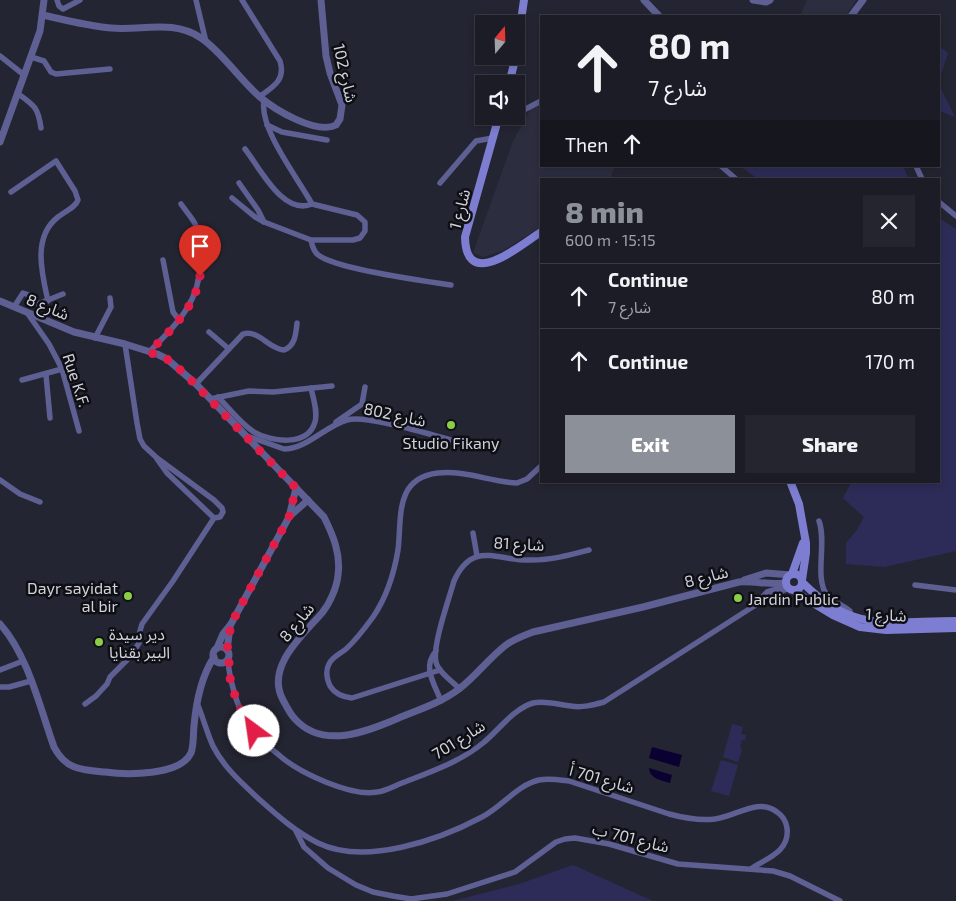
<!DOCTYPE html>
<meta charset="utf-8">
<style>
:root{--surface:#1b1c26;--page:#24252e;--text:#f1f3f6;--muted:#a0a1a7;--line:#393a43;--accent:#8c9099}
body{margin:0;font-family:"Exo 2","Noto Sans Arabic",sans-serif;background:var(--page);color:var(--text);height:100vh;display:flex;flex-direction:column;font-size:19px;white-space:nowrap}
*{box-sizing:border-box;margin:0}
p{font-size:16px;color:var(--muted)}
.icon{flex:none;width:28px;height:28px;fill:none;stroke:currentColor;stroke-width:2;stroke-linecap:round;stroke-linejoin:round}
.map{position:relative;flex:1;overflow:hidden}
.sheet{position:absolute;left:540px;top:178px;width:400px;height:305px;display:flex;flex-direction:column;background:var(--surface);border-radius:0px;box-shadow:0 2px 8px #0003,0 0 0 1px var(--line)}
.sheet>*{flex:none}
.hud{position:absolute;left:540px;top:15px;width:400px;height:152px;border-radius:0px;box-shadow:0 2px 8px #0003,0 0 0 1px var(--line);background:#1b1c26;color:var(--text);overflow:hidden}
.needle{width:32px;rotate:19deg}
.controls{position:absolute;left:475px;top:15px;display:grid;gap:10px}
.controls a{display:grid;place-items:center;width:50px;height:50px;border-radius:0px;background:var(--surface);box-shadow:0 2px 8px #0003,0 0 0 1px var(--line);font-size:25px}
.pin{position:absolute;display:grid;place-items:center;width:42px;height:42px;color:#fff;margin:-51px -21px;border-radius:50% 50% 50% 0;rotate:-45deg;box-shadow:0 0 5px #0007}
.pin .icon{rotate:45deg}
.me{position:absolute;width:55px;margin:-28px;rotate:329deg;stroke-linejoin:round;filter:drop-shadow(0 0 4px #0008)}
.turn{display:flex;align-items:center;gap:18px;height:105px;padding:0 25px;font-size:22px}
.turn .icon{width:65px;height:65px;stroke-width:2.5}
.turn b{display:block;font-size:35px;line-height:42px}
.then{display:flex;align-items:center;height:48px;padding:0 25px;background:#0003;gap:10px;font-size:19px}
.round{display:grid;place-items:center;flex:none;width:52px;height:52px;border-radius:0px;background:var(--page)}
.headline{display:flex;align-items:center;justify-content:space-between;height:85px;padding:0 25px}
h1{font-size:30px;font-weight:800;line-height:38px;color:var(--accent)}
.primary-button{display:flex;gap:10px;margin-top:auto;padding:10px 25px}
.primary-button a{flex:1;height:58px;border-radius:0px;background:var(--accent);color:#fff;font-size:20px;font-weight:800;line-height:58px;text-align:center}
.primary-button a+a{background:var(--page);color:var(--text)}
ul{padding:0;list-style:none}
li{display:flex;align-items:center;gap:15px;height:65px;padding:0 25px;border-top:1px solid var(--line)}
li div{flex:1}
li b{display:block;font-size:19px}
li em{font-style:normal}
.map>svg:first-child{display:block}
.built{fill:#2c2d3f}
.green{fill:#2d2c58}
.water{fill:#0a0031}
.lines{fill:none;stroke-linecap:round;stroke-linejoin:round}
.minor{stroke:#5e5f93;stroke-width:5.5}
.tertiary{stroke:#5e5f93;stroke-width:7}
.secondary{stroke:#7d7ed1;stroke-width:8}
.route{stroke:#e11d48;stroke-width:9;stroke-dasharray:0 16.2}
.poi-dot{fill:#8bce46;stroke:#0e0f14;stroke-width:2}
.labels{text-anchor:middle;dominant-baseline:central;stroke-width:5;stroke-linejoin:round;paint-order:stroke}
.street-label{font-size:16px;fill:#d2d2db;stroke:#0e0f14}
.poi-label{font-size:16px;fill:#d2d2db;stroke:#0e0f14;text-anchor:start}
</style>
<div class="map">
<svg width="956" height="901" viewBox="0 0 956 901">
<rect width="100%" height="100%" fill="#242532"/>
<g class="built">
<polygon points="807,0 856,0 846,16 800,16"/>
<polygon points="541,102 541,166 615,166 610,179 541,179 541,227 504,250 483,257 473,253 513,141 531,108"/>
</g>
<g class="green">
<polygon points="939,46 948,53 939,81"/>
<polygon points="939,85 955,117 939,111"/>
<polygon points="740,166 903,166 909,179 758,179"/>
<polygon points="939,218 956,229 956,551 884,567 846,564 846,543 857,530 864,517 843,498 852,481 939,481"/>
<polygon points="732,724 743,727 741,734 746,735 745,740 742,740 740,746 742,751 738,762 723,757"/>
<polygon points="721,760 738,765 729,796 711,791"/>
<polygon points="573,865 653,901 453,901 519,884"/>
</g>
<g class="water">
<polygon points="652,747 682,755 679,767 649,758"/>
<path d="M 649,768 L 672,775 L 670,783 C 661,780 650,779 649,768 Z"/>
</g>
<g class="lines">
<g class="minor">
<polyline points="57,0 59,6 63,9 80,0"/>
<polyline points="196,0 206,42"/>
<path d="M 242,0 L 280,61 C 286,80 273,87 259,97"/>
<polyline points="0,56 24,75"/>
<polyline points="31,57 44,61 51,72 56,74 110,69"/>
<path d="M 17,93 C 34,105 38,107 41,128"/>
<path d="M 264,101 C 259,129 298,178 312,204 L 357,215 L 365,222 L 365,231 L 360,238 L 353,240 L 311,240 C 312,245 313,250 317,254 C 333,269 425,281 451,285"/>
<polyline points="516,114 541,101"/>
<polyline points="267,125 282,132 327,140"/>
<path d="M 245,149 C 260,168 283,216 312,204"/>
<polyline points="721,166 736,179"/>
<polyline points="916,166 922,179"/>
<polyline points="239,183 258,210 264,222"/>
<polyline points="440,183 476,141 493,138"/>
<path d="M 11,192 L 56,161 L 75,191 L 78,200 C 76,207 64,212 58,217 C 32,237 42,274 48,301"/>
<polyline points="232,198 255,217 264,222 311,240"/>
<polyline points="939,202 956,216"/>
<polyline points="163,260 173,312 179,320"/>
<polyline points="14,307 23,293 29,295 38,304 63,294"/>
<polyline points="28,314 49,344 62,369 79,431"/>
<polyline points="209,332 229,349"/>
<polyline points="95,338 111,307 110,298"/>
<path d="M 149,352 C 178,323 202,300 200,257 C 199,250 200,244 200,237 C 198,224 188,214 181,204"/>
<polyline points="46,375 50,418"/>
<polyline points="22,380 62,369"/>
<path d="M 196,384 L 243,334 C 258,329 269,349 284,350 C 295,346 296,334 297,323"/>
<path d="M 218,397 C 229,408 241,424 254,432 C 271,442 308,447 315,422 C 318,411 313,398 311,388"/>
<polyline points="210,399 249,391 273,392 332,386"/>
<polyline points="336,422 362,404 365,387"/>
<path d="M 247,436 L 284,449 C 307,449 325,426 347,420 C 367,414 437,437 460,442"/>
<polyline points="157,459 167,473 214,518"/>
<polyline points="0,480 20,494 40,502"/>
<path d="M 819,521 C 827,543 814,578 827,595 C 833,602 843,605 850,611 L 850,616"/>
<polyline points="473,533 477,556"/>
<polyline points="915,585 956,590"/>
<polyline points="754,606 767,592 787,586"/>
<path d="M 436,651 C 422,667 434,683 441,701"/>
<path d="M 228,660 C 229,677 237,707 246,721 C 254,735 268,746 280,756 C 300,773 351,797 377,792 C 386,791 394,786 402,783 C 430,772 460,762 483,743 C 499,730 513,709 533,703 C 546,700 558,705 571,706 C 582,708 593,705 604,702 L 754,606 L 788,588"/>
<polyline points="0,670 23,661"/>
<path d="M 440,670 L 352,698 C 343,697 335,694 330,686 C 327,679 325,671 329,664 C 332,657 340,654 346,649 C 356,640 365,628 373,617 C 386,598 394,574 398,550 C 402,518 394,478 438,473 C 465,470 491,482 517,483 L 527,479 L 541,466"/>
<polyline points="0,687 9,687 31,681"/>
<path d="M 460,689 C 453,682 438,672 436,662 C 432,646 449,599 454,581 C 473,539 498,562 532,560 C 552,560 570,555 589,550"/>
<path d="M 197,703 C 203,717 207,733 213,746 C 224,768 243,784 260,800 C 279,817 296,832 318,843 C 365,866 439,840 482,817 C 502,807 517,785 539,780 C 549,778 560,780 569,781 L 669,814 C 684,818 699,821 715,819 C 735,817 758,797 777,812 C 783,816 786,821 787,828 C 790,851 768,858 752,868"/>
<polyline points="85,704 96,696 107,684 110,677 131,656 139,643 140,631 142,624 173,581 214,518 220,517 223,512 222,508 214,500 157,458 144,446 140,439 137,423 125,344"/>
<polyline points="296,831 304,847 328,868 356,885 373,892 393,896 411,899 447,894 515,872 556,842 565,839 575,838 609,844 678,864 773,871 790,876 840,901"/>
</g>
<g class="tertiary">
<polyline points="644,0 659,16"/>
<polyline points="753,0 766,2 770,0"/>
<path d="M 43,15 C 65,20 88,26 111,28 C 141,31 173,19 201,38 C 221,51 240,80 260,97 C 275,110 317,135 336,125 L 340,119 L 342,105 L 330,73 L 326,56 L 321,0"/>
<polyline points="851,16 863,0"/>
<polyline points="0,142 40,31 44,0"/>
<path d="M 0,301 L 74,332 L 125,344 L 157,354 L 167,359 L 196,384 L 324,517 C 333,535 341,554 338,575 C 337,587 330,603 322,613 C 303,635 265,667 283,700 C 287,707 290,714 295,719 C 324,751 370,730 401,717 C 421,709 442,702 459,689 C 476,676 489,658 506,645 C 514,639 523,636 533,632 L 643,607 L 739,582 C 755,581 770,585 786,583"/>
<polyline points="290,516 308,500"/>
<polyline points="744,580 766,573 791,575"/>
<path d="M 0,624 C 28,655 40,708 54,747 C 66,770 82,770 105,772 C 126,775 180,776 191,753 C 194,745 193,735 194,726 C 196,703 201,677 214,657"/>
<circle cx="221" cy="655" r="8"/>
<polyline points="217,648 223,634 231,624 289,517 296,488"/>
<polyline points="227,650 230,627"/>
</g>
<g class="secondary">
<polyline points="516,55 524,0"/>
<polyline points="509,84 516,56"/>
<path d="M 499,116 L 465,237 C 466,292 519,246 541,232"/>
<polyline points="790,481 799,504 806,543 806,553 802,580"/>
<circle cx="794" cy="582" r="8"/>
<polyline points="792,574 803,543"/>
<path d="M 803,583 C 854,634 890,621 956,621"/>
<polyline points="795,591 800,595 833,615 860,627 886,630 956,628"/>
</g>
</g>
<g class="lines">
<path class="route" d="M 200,276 C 195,308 171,330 149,352 L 167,359 L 184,373 L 296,488 L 289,517 L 231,624 L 227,650 C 231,657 228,665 229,673 C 233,693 241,716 254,731"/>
</g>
<g class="poi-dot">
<circle cx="451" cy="425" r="5"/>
<circle cx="128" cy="596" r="5"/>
<circle cx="738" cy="598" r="5"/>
<circle cx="99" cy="642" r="5"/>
</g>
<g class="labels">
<g class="street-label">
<text transform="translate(346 73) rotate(77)">شارع 102</text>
<text transform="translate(459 209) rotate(-75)">شارع 1</text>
<text transform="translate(48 306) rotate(22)">شارع 8</text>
<text transform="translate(77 380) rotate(72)">Rue K.F.</text>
<text transform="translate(395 414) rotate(12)">شارع 802</text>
<text transform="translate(519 543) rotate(3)">شارع 81</text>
<text transform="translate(706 576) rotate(-14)">شارع 8</text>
<text transform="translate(886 614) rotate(3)">شارع 1</text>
<text transform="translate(296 622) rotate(-51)">شارع 8</text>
<text transform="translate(458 739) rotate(-32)">شارع 701</text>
<text transform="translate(602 778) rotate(16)">شارع 701 أ</text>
<text transform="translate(631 837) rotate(14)">شارع 701 ب</text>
</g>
<g class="poi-label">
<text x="451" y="442" text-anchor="middle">Studio Fikany</text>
<text x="118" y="587" text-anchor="end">Dayr sayidat<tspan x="118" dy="18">al bir</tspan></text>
<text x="748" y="598">Jardin Public</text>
<text x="109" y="633">دير سيدة<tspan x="109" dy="18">البير بقنايا</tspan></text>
</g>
</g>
</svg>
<div class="controls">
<a><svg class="needle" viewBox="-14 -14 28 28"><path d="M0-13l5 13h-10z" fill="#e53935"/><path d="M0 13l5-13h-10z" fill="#a0a1a7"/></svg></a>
<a><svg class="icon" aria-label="sound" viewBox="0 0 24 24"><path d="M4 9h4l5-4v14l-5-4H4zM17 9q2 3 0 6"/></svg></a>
</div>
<div class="pin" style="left:200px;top:276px;background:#d93025"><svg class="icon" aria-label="arrive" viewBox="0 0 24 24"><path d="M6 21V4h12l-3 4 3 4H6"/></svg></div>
<svg class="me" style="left:254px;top:731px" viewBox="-20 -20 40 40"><circle r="19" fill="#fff"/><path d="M0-13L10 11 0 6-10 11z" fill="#e11d48"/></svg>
<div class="hud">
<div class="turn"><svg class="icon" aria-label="ahead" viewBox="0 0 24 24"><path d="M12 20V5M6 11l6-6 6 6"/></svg><div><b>80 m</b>شارع 7</div></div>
<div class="then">Then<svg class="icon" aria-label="ahead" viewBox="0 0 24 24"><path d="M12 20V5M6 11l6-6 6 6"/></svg></div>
</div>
<section class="sheet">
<div class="headline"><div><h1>8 min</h1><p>600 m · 15:15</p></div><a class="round"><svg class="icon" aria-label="close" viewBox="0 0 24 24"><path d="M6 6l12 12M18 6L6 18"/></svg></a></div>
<ul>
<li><svg class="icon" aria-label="ahead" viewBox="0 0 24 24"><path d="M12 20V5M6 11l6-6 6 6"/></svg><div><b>Continue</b><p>شارع 7</p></div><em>80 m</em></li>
<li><svg class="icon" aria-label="ahead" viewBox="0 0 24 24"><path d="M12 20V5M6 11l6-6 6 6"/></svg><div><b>Continue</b></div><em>170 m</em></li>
</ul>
<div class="primary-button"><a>Exit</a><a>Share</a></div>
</section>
</div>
